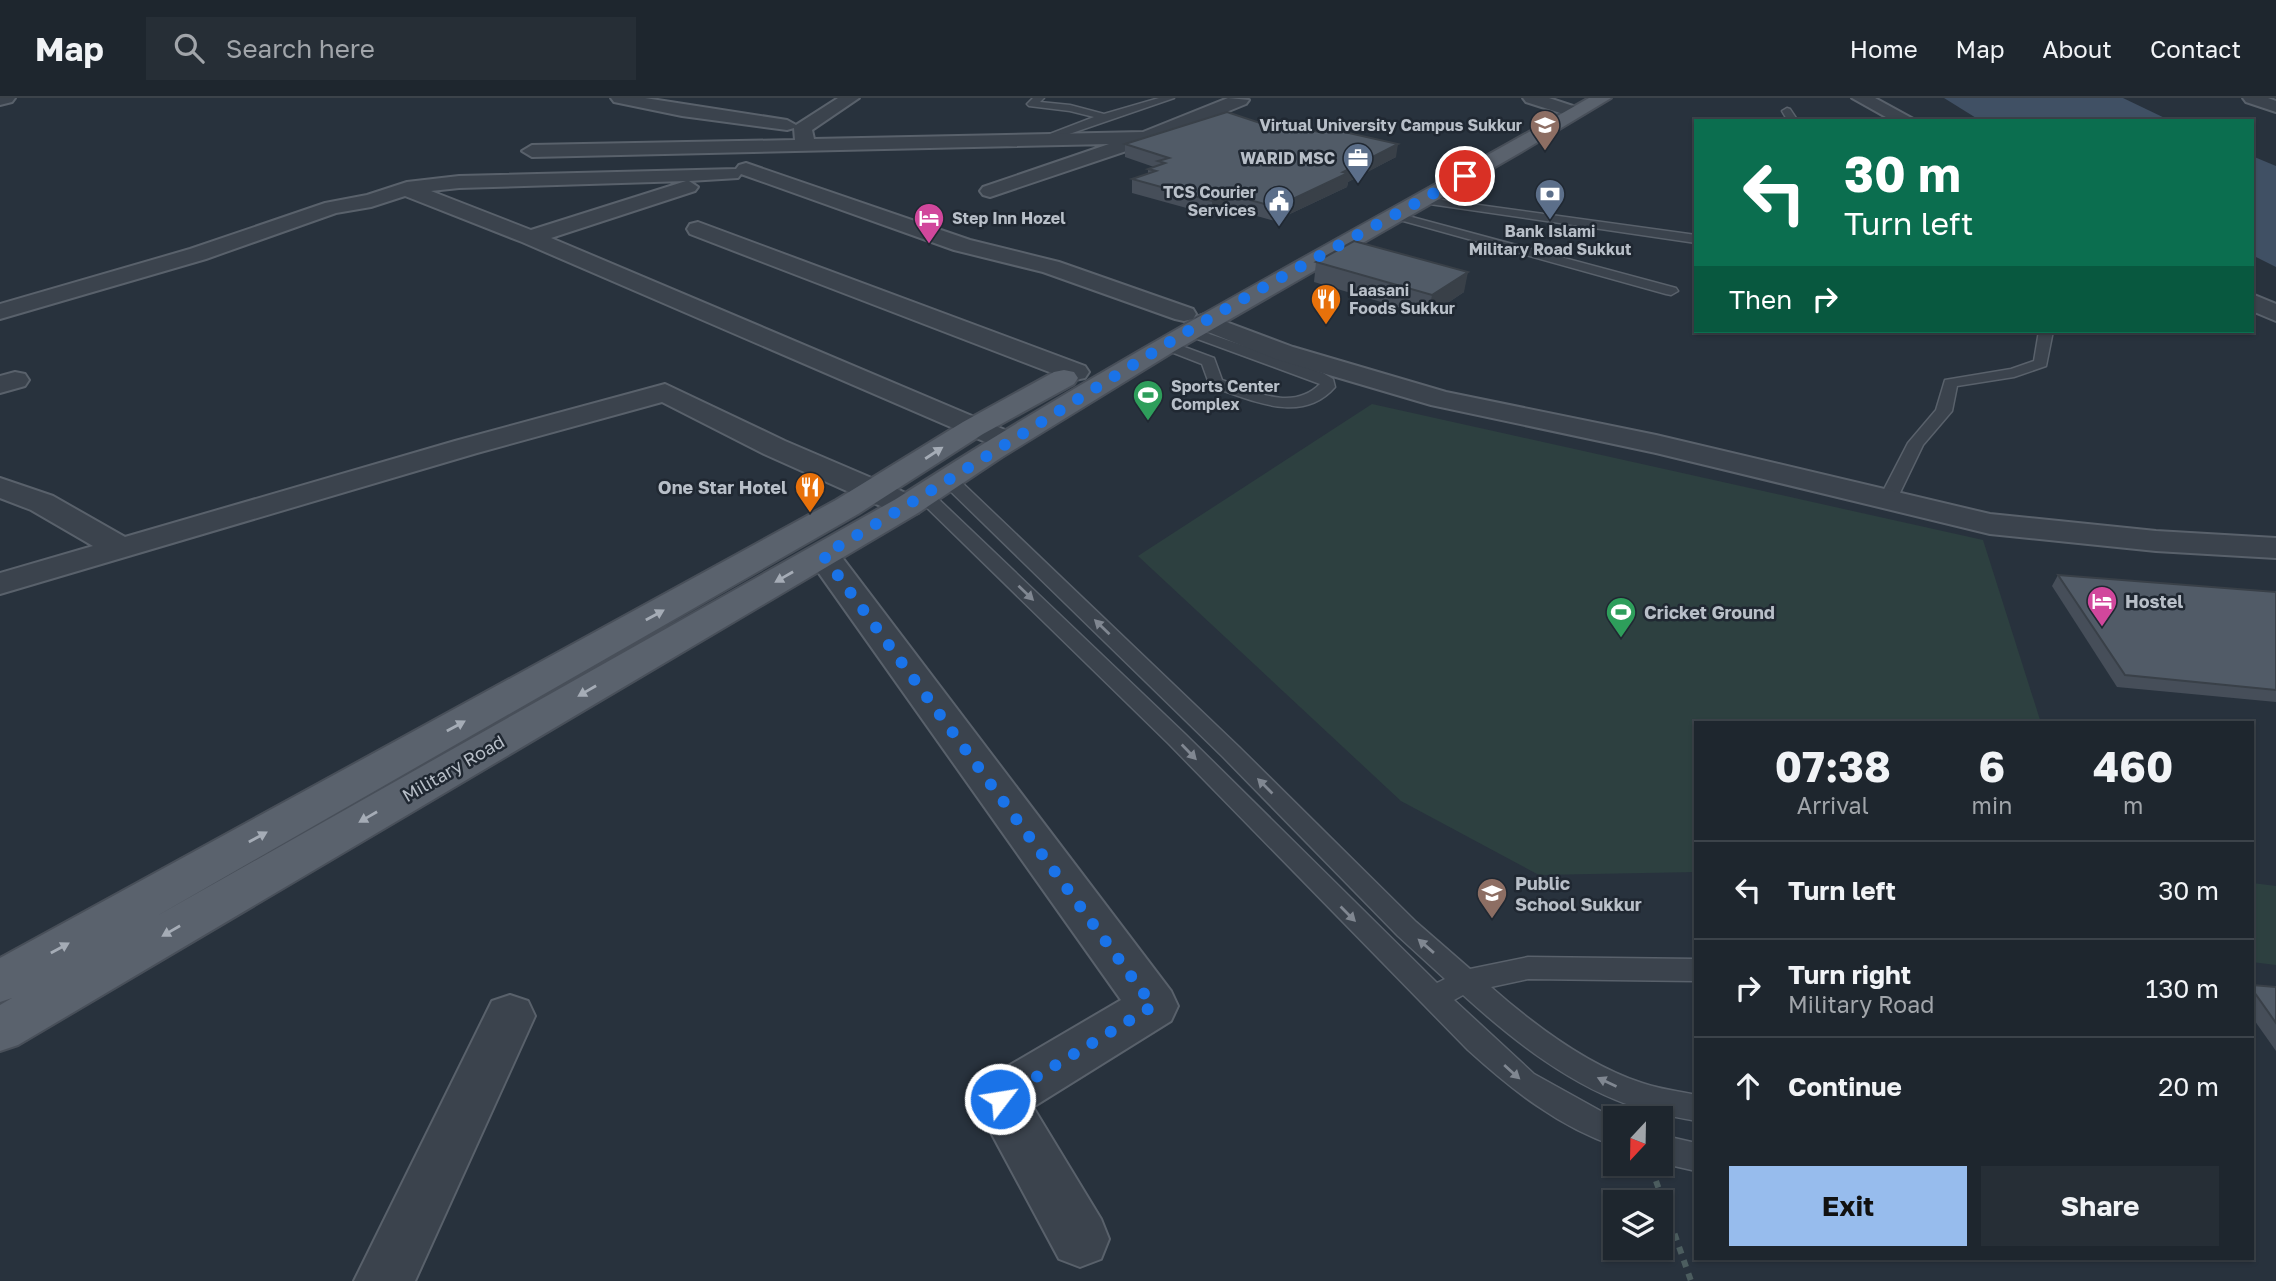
<!DOCTYPE html>
<style>
:root{--surface:#1e262e;--page:#262e36;--text:#f1f3f6;--muted:#a1a5aa;--line:#3c434a;--accent:#97bced}
body{margin:0;font-family:"Golos Text",sans-serif;background:var(--page);color:var(--text);height:100vh;display:flex;flex-direction:column;font-size:26px;white-space:nowrap}
*{box-sizing:border-box;margin:0}
p{font-size:23px;color:var(--muted)}
.icon{flex:none;width:38px;height:38px;fill:none;stroke:currentColor;stroke-width:2;stroke-linecap:round;stroke-linejoin:round}
.map{position:relative;flex:1;overflow:hidden}
.sheet{position:absolute;left:1694px;top:623px;width:560px;height:539px;display:flex;flex-direction:column;background:var(--surface);border-radius:0px;box-shadow:0 2px 5px #0004,0 0 0 2px var(--line)}
.sheet>*{flex:none}
.hud{position:absolute;left:1694px;top:21px;width:560px;height:214px;border-radius:0px;box-shadow:0 2px 5px #0004,0 0 0 2px var(--line);background:#0b6e4f;color:#fff;overflow:hidden}
.needle{width:46px;rotate:202deg}
.buttons{position:absolute;left:1603px;top:1008px;display:grid;gap:14px}
.buttons a{display:grid;place-items:center;width:70px;height:70px;border-radius:0px;background:var(--surface);box-shadow:0 2px 5px #0004,0 0 0 2px var(--line);font-size:35px}
.pin{position:absolute;display:grid;place-items:center;width:60px;height:60px;color:#fff;margin:-30px;border:4px solid #fff;border-radius:50%;box-shadow:0 2px 7px #0007}
.me{position:absolute;width:77px;margin:-38px;rotate:59deg;stroke-linejoin:round;filter:drop-shadow(0 0 5px #0008)}
.turn{display:flex;align-items:center;gap:24px;height:147px;padding:0 35px;font-size:32px}
.turn .icon{width:91px;height:91px;stroke-width:2.5}
.turn b{display:block;font-size:49px;line-height:60px}
.then{display:flex;align-items:center;height:66px;padding:0 35px;background:#0003;gap:14px;font-size:26px}
.eta{display:flex;justify-content:space-evenly;align-items:center;height:119px;text-align:center}
.eta b{font-size:42px;font-weight:700;line-height:49px}
.cta{display:flex;gap:14px;margin-top:auto;padding:14px 35px}
.cta a{flex:1;height:80px;border-radius:0px;background:var(--accent);color:#111;font-size:28px;font-weight:700;line-height:80px;text-align:center}
.cta a+a{background:var(--page);color:var(--text)}
ul{padding:0;list-style:none}
li{display:flex;align-items:center;gap:21px;height:98px;padding:0 35px;border-top:2px solid var(--line)}
li div{flex:1}
li b{display:block;font-size:26px}
li em{font-style:normal}
header{display:flex;align-items:center;gap:42px;box-sizing:border-box;height:98px;padding:0 35px;background:var(--surface);border-bottom:2px solid var(--line)}
header strong{font-size:33px}
nav{display:flex;gap:38px;margin-inline-start:auto;font-size:24px}
.search{width:490px;height:63px;background:var(--page);display:flex;align-items:center;gap:18px;box-sizing:border-box;padding:0 24px;border-radius:0px;color:var(--muted);font-size:26px}
.map>svg:first-child{display:block}
.green{fill:#2d4040}
.water{fill:#405064}
.lines{fill:none;stroke-linecap:round;stroke-linejoin:round}
.lane-casing{stroke:#59616b;stroke-width:3}
.street-casing{stroke:#59616b;stroke-width:4}
.primary-casing{stroke:#484f59;stroke-width:4}
.path{stroke:#4c5d5f;stroke-width:6;stroke-dasharray:7 7;stroke-linecap:butt}
.lane{fill:#3b434d;fill-rule:evenodd}
.street{fill:#3b434d;fill-rule:evenodd}
.primary{fill:#5a626d;fill-rule:evenodd}
.wall{fill:#464e59}
.shaded-wall{fill:#394048}
.building{fill:#515b67;stroke:#394048;stroke-width:2}
.oneway{fill:#a5acb6}
.oneway2{fill:#808791}
.route{stroke:#1a73e8;stroke-width:12;stroke-dasharray:0 21.6}
.labels{text-anchor:middle;dominant-baseline:central;stroke-width:5;stroke-linejoin:round;paint-order:stroke}
.far-poi-label{font-size:16px;font-weight:bold;fill:#b8bfc8;stroke:#202832;text-anchor:end}
.poi-label{font-size:18px;font-weight:bold;fill:#b8bfc8;stroke:#202832;text-anchor:start}
.street-label{font-size:18px;fill:#b8bfc8;stroke:#202832}
</style>
<header>
<strong>Map</strong>
<div class="search"><svg class="icon" aria-label="search" viewBox="0 0 24 24"><circle cx="10" cy="10" r="6"/><path d="M15 15l6 6"/></svg>Search here</div>
<nav><a>Home</a><a>Map</a><a>About</a><a>Contact</a></nav>
</header>
<div class="map">
<svg width="2276" height="1183" viewBox="0 0 2276 1183">
<rect width="100%" height="100%" fill="#28323d"/>
<g class="green">
<polygon points="1372,306 1983,442 2041,625 1696,625 1696,774 1539,777 1401,703 1138,458"/>
<polygon points="2252,785 2276,788 2276,867 2252,864"/>
</g>
<g class="water">
<polygon points="1944,0 2123,0 2171,23 1981,23"/>
<polygon points="2252,58 2276,68 2276,169 2252,157"/>
</g>
<g class="lines">
<g class="lane-casing">
<g id="lane">
<polygon points="1033,0 1044,0 1040,4 1070,7 1104,16 1159,0 1174,0 1046,44 1042,43 1042,39 1094,19 1070,13 1029,8 1027,6"/>
<polygon points="1787,10 1790,11 1798,23 1788,23 1782,13"/>
<polygon points="1420,99 1696,137 1696,145 1416,104 1416,100"/>
<polygon points="1389,115 1397,115 1676,190 1678,193 1671,197 1666,196 1389,119"/>
<path d="M 1189,229 L 1323,275 L 1333,281 L 1335,289 C 1301,328 1250,301 1210,288 L 1202,266 L 1161,250 L 1161,244 L 1171,244 L 1214,260 L 1222,282 C 1254,293 1292,314 1320,286 L 1184,236 L 1184,230 Z"/>
<polygon points="2039,233 2053,233 2046,268 2014,279 1957,288 1952,313 1923,347 1896,403 1893,407 1881,407 1878,403 1908,345 1936,312 1945,282 2011,271 2034,263"/>
<path d="M 948,376 L 954,377 L 1239,649 L 1416,824 L 1470,871 L 1528,859 L 1696,861 L 1696,883 L 1528,881 L 1491,889 C 1534,927 1587,967 1642,985 C 1659,991 1678,993 1696,997 L 1696,1023 C 1677,1019 1657,1016 1638,1010 C 1572,989 1514,943 1463,897 L 1454,902 L 1534,976 L 1615,1021 L 1615,1048 C 1559,1029 1512,992 1468,952 L 1169,646 L 918,401 L 915,397 L 918,393 L 930,393 L 1185,636 L 1437,885 L 1445,881 L 1398,838 L 1223,659 L 942,385 L 940,381 Z"/>
<polygon points="1661,1037 1696,1045 1696,1073 1661,1065"/>
</g>
</g>
<g class="street-casing">
<g id="street">
<polygon points="0,0 15,0 12,4 0,7"/>
<polygon points="611,0 645,0 787,22 796,27 838,0 859,0 812,32 814,41 1143,34 1228,0 1249,2 1246,6 1153,44 990,99 983,97 980,93 983,89 1109,46 532,59 522,53 532,47 795,42 794,30 787,32 682,18 614,4"/>
<polygon points="1523,0 1549,0 1582,11 1585,15 1576,20 1526,4"/>
<polygon points="1852,0 1875,0 1917,23 1893,23"/>
<polygon points="2243,0 2268,0 2276,3 2276,14 2246,4"/>
<path d="M 746,65 L 970,142 L 1059,164 L 1193,211 L 1196,216 L 1193,221 L 1184,223 L 1175,221 L 1043,174 L 954,152 L 741,76 L 738,80 L 689,83 L 698,89 L 695,93 L 551,140 L 1017,337 L 1022,343 L 1017,349 L 1007,352 L 997,349 L 522,144 L 405,98 L 371,109 L 336,115 L 206,161 L 0,221 L 0,206 L 190,151 L 325,105 L 367,97 L 407,84 L 459,78 L 736,71 L 739,67 ZM 686,83 L 531,132 L 431,93 L 459,90 Z"/>
<polygon points="698,124 1085,268 1089,274 1085,280 1075,282 1065,280 690,136 687,131 690,126"/>
<polygon points="2252,196 2276,206 2276,223 2252,213"/>
<polygon points="1205,216 1293,249 1446,294 1656,337 1990,416 2156,433 2276,440 2276,460 2156,453 1990,436 1656,355 1431,307 1275,261 1196,229 1192,224 1196,219"/>
<polygon points="15,274 25,276 29,282 25,288 0,295 0,278"/>
<polygon points="665,286 785,343 895,390 918,401 923,408 918,415 907,418 896,415 764,356 662,304 477,355 0,496 0,475 93,448 31,412 0,400 0,380 53,398 125,439 455,343"/>
<polygon points="823,447 835,450 1171,893 1178,908 1171,923 1033,1009 1101,1121 1109,1141 1101,1161 1080,1169 1059,1161 973,1001 981,984 1121,902 806,457 811,450"/>
<polygon points="510,897 528,903 535,918 415,1183 354,1183 492,903"/>
</g>
</g>
<g class="primary-casing">
<path id="primary" d="M 1589,0 L 1611,0 L 1521,54 L 1173,254 L 1002,359 L 918,415 L 18,947 L 0,953 L 0,907 L 12,900 L 0,904 L 0,860 L 836,402 L 963,324 L 1054,274 L 1064,272 L 1074,274 L 1078,280 L 1074,286 L 983,336 L 858,416 L 155,819 L 896,401 C 1120,256 1357,132 1589,0 Z"/>
</g>
<polyline class="path" points="1656,1083 1691,1183"/>
<use href="#lane" class="lane"/>
<use href="#street" class="street"/>
<use href="#primary" class="primary"/>
</g>
<g class="wall">
<polygon points="1263,26 1396,59 1348,84 1347,89 1275,123 1228,110 1212,117 1132,95 1132,81 1148,76 1148,71 1154,69 1125,59 1125,46"/>
<polygon points="1316,164 1464,194 1428,218 1314,184"/>
<polygon points="2058,477 2276,494 2276,604 2117,589 2052,488"/>
<polygon points="2252,887 2276,889 2276,953 2252,919"/>
</g>
<g class="shaded-wall">
<polygon points="1398,46 1396,59 1348,84 1347,89 1275,123 1276,109"/>
<polygon points="1228,96 1228,110 1212,117 1212,103"/>
<polygon points="1468,174 1464,194 1428,218 1432,197"/>
</g>
<g class="building">
<polygon points="1227,14 1263,26 1271,23 1323,35 1331,31 1398,46 1343,74 1348,75 1276,109 1228,96 1212,103 1132,81 1156,73 1148,71 1165,65 1158,63 1169,60 1125,46"/>
<polygon points="1354,143 1468,174 1432,197 1316,164"/>
<polygon points="2058,477 2276,494 2276,592 2125,577"/>
<polygon points="2252,887 2276,889 2276,925 2252,891"/>
</g>
<defs><path id="oneway-solid" d="M-6-.8H1V-3.2L6.5 0L1 3.2V.8H-6Z" transform="scale(1.75)"/></defs>
<g class="oneway">
<use href="#oneway-solid" transform="translate(934 355) rotate(-33)"/>
<use href="#oneway-solid" transform="translate(784 479) rotate(150)"/>
<use href="#oneway-solid" transform="translate(655 517) rotate(-29)"/>
<use href="#oneway-solid" transform="translate(587 593) rotate(150)"/>
<use href="#oneway-solid" transform="translate(456 628) rotate(-29)"/>
<use href="#oneway-solid" transform="translate(368 719) rotate(150)"/>
<use href="#oneway-solid" transform="translate(258 739) rotate(-29)"/>
<use href="#oneway-solid" transform="translate(171 833) rotate(150)"/>
<use href="#oneway-solid" transform="translate(60 850) rotate(-29)"/>
</g>
<g class="oneway2">
<use href="#oneway-solid" transform="translate(1026 495) rotate(44)"/>
<use href="#oneway-solid" transform="translate(1102 529) rotate(-136)"/>
<use href="#oneway-solid" transform="translate(1189 654) rotate(46)"/>
<use href="#oneway-solid" transform="translate(1265 688) rotate(-135)"/>
<use href="#oneway-solid" transform="translate(1348 816) rotate(45)"/>
<use href="#oneway-solid" transform="translate(1426 848) rotate(-139)"/>
<use href="#oneway-solid" transform="translate(1512 974) rotate(42)"/>
<use href="#oneway-solid" transform="translate(1607 984) rotate(-155)"/>
</g>
<g class="lines">
<path class="route" d="M 1000,1001 L 1153,908 L 823,457 C 946,386 1066,307 1188,233 C 1279,179 1373,129 1465,78"/>
</g>
<defs>
<g id="university-pin" transform="scale(1.575)"><path d="M0 17L-7.5 6A9.5 9.5 0 1 1 7.5 6Z" fill="#8d6e63" stroke="#202832"/><path d="M0-5L7-2L0 1L-7-2ZM-4 1L0 2.5L4 1V4Q0 6-4 4Z" fill="#fff"/></g>
<g id="office-pin" transform="scale(1.575)"><path d="M0 17L-7.5 6A9.5 9.5 0 1 1 7.5 6Z" fill="#5c6f8a" stroke="#202832"/><path d="M-6-3h4V-5.5h4V-3h4V5H-6ZM-1-4.5V-3h2v-1.5ZM-6 0V1H6V0Z" fill="#fff"/></g>
<g id="bank-pin" transform="scale(1.575)"><path d="M0 17L-7.5 6A9.5 9.5 0 1 1 7.5 6Z" fill="#5c6f8a" stroke="#202832"/><path d="M-6-4H6V4H-6ZM0-2.3a2.3 2.3 0 1 0 0 4.6a2.3 2.3 0 1 0 0-4.6Z" fill="#fff"/></g>
<g id="civic-pin" transform="scale(1.575)"><path d="M0 17L-7.5 6A9.5 9.5 0 1 1 7.5 6Z" fill="#5c6f8a" stroke="#202832"/><path d="M-.6-6.5H3V-4.5H.6V-3L4-1V1h2V6H-6V1h2V-1L-.6-3ZM-1.2 2.5V6h2.4V2.5Z" fill="#fff"/></g>
<g id="hotel-pin" transform="scale(1.575)"><path d="M0 17L-7.5 6A9.5 9.5 0 1 1 7.5 6Z" fill="#d1479c" stroke="#202832"/><path d="M-6-4.5h1.5V1H6V5H4.5V3h-9V5H-6ZM-4 0a1.8 1.8 0 1 1 3.6 0ZM.5 0V-2.5h3Q6-2.5 6 0Z" fill="#fff"/></g>
<g id="restaurant-pin" transform="scale(1.575)"><path d="M0 17L-7.5 6A9.5 9.5 0 1 1 7.5 6Z" fill="#e8710a" stroke="#202832"/><path d="M-5-6h1v4h1v-4h1v4h1v-4h1v5L-1.5 .5V6h-2V.5L-5-1ZM5-6V6H3V1.5H1.5Q1.5-4 5-6Z" fill="#fff"/></g>
<g id="stadium-pin" transform="scale(1.575)"><path d="M0 17L-7.5 6A9.5 9.5 0 1 1 7.5 6Z" fill="#2e9e5b" stroke="#202832"/><path d="M0-5a6.5 5 0 1 0 0 10a6.5 5 0 1 0 0-10ZM-3.5-1.8h7v3.6h-7Z" fill="#fff"/></g>
<g id="school-pin" transform="scale(1.575)"><path d="M0 17L-7.5 6A9.5 9.5 0 1 1 7.5 6Z" fill="#8d6e63" stroke="#202832"/><path d="M0-5L7-2L0 1L-7-2ZM-4 1L0 2.5L4 1V4Q0 6-4 4Z" fill="#fff"/></g>
</defs>
<g fill-rule="evenodd">
<use href="#university-pin" x="1545" y="27"/>
<use href="#office-pin" x="1358" y="60"/>
<use href="#bank-pin" x="1550" y="96"/>
<use href="#civic-pin" x="1279" y="103"/>
<use href="#hotel-pin" x="929" y="120"/>
<use href="#restaurant-pin" x="1326" y="201"/>
<use href="#stadium-pin" x="1148" y="297"/>
<use href="#restaurant-pin" x="810" y="389"/>
<use href="#hotel-pin" x="2102" y="503"/>
<use href="#stadium-pin" x="1621" y="514"/>
<use href="#school-pin" x="1492" y="795"/>
</g>
<g class="labels">
<g class="far-poi-label">
<text x="1522" y="27">Virtual University Campus Sukkur</text>
<text x="1335" y="60">WARID MSC</text>
<text x="1256" y="94">TCS Courier<tspan x="1256" dy="18">Services</tspan></text>
<text x="952" y="120" text-anchor="start">Step Inn Hozel</text>
<text x="1550" y="133" text-anchor="middle">Bank Islami<tspan x="1550" dy="18">Military Road Sukkut</tspan></text>
<text x="1349" y="192" text-anchor="start">Laasani<tspan x="1349" dy="18">Foods Sukkur</tspan></text>
<text x="1171" y="288" text-anchor="start">Sports Center<tspan x="1171" dy="18">Complex</tspan></text>
</g>
<g class="poi-label">
<text x="787" y="389" text-anchor="end">One Star Hotel</text>
<text x="2125" y="503">Hostel</text>
<text x="1644" y="514">Cricket Ground</text>
<text x="1515" y="785">Public<tspan x="1515" dy="21">School Sukkur</tspan></text>
</g>
<g class="street-label">
<text transform="translate(453 670) rotate(-30)">Military Road</text>
</g>
</g>
</svg>
<div class="buttons">
<a><svg class="needle" viewBox="-14 -14 28 28"><path d="M0-13l5 13h-10z" fill="#e53935"/><path d="M0 13l5-13h-10z" fill="#a1a5aa"/></svg></a>
<a><svg class="icon" aria-label="layers" viewBox="0 0 24 24"><path d="M12 4l9 5-9 5-9-5zM3 14l9 5 9-5"/></svg></a>
</div>
<div class="pin" style="left:1465px;top:78px;background:#d93025"><svg class="icon" aria-label="arrive" viewBox="0 0 24 24"><path d="M6 21V4h12l-3 4 3 4H6"/></svg></div>
<svg class="me" style="left:1000px;top:1001px" viewBox="-20 -20 40 40"><circle r="17" fill="#1a73e8" stroke="#fff" stroke-width="3"/><path d="M0-11L8 9 0 5-8 9z" fill="#fff"/></svg>
<div class="hud">
<div class="turn"><svg class="icon" aria-label="left" viewBox="0 0 24 24"><path d="M17 20v-9H6M10 6l-5 5 5 5"/></svg><div><b>30 m</b>Turn left</div></div>
<div class="then">Then<svg class="icon" aria-label="right" viewBox="0 0 24 24"><path d="M7 20v-9h11M14 6l5 5-5 5"/></svg></div>
</div>
<section class="sheet">
<div class="eta">
<div><b>07:38</b><p>Arrival</p></div>
<div><b>6</b><p>min</p></div>
<div><b>460</b><p>m</p></div>
</div>
<ul>
<li><svg class="icon" aria-label="left" viewBox="0 0 24 24"><path d="M17 20v-9H6M10 6l-5 5 5 5"/></svg><div><b>Turn left</b></div><em>30 m</em></li>
<li><svg class="icon" aria-label="right" viewBox="0 0 24 24"><path d="M7 20v-9h11M14 6l5 5-5 5"/></svg><div><b>Turn right</b><p>Military Road</p></div><em>130 m</em></li>
<li><svg class="icon" aria-label="ahead" viewBox="0 0 24 24"><path d="M12 20V5M6 11l6-6 6 6"/></svg><div><b>Continue</b></div><em>20 m</em></li>
</ul>
<div class="cta"><a>Exit</a><a>Share</a></div>
</section>
</div>
